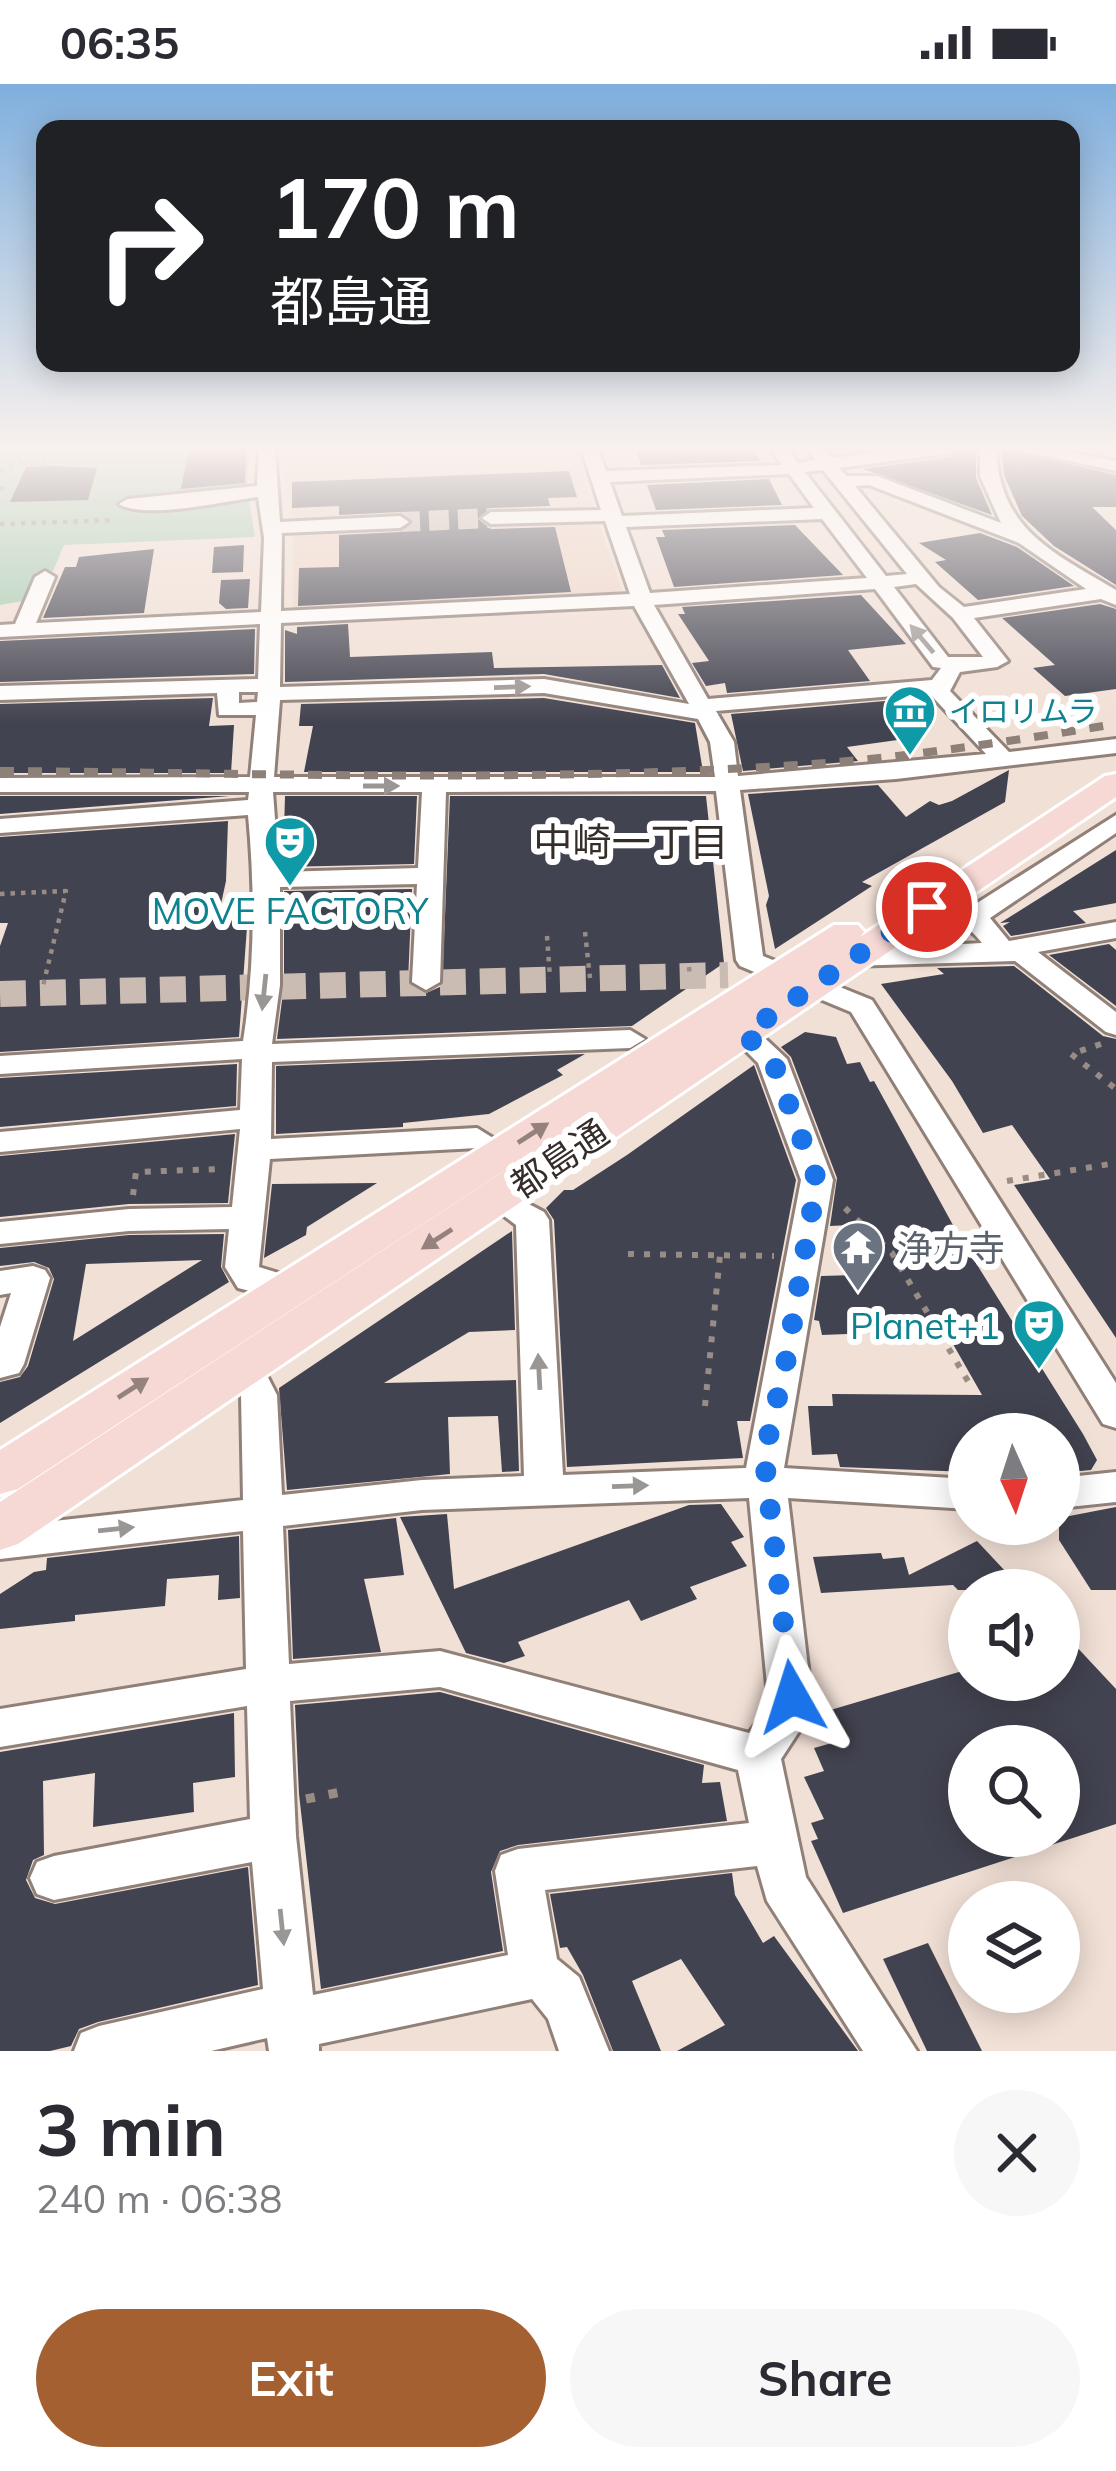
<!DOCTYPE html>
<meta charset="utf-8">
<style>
:root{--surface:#fff;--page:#f7f7f7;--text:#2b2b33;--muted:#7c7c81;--accent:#a46030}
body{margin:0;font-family:Mulish,"Noto Sans JP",sans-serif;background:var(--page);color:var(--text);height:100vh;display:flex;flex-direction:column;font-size:45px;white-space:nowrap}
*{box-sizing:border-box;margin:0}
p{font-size:39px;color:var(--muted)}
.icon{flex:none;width:66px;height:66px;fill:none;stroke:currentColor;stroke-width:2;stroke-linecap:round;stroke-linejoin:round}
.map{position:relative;height:1967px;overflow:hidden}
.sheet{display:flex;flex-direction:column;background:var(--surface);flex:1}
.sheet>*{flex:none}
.guide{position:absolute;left:36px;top:36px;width:1044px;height:252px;border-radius:24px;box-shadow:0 6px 30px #0003;background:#202124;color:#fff;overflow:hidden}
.needle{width:78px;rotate:177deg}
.fabs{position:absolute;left:948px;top:1329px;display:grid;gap:24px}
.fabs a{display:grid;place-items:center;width:132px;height:132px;border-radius:50%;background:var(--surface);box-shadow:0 6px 30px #0003;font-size:60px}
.pin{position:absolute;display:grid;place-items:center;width:102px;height:102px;color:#fff;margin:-51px;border:6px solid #fff;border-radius:50%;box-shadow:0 3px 12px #0007}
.me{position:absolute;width:132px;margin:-66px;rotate:354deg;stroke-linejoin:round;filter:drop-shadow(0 0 9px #0008)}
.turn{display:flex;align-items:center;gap:42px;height:252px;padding:0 36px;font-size:54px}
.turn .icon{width:156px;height:156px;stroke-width:2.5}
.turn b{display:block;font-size:84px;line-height:102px}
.round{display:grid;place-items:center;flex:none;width:126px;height:126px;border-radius:63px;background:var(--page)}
.headline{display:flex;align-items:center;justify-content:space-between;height:204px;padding:0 36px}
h1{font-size:72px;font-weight:700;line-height:90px}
.cta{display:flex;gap:24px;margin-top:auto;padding:24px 36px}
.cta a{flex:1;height:138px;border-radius:72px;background:var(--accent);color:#fff;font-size:48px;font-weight:700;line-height:138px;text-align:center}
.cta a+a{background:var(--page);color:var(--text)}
.status{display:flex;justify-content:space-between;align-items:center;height:84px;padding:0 60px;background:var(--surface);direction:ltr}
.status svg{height:33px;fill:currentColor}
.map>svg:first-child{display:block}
.built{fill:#edd4c6}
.green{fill:#9fcab0}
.building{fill:#424350;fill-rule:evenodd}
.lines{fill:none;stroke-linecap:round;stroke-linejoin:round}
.minor-tunnel-far1{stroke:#cbbcb3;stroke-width:20;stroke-dasharray:20 9;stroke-linecap:butt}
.minor-tunnel{stroke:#cbbcb3;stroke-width:26;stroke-dasharray:26 14;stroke-linecap:butt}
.minor-casing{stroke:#908078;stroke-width:6}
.major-casing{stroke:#fff;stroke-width:6}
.path-far2{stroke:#998c85;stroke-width:4.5;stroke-dasharray:4.5 6;stroke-linecap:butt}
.path-far1{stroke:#998c85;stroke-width:6;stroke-dasharray:6 10;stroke-linecap:butt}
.path{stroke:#998c85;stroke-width:9;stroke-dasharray:9 14;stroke-linecap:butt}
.minor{fill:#fff;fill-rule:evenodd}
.major{fill:#f6d8d5;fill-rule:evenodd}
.rail{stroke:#8c8079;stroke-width:8;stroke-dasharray:14 14;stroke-linecap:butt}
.oneway{fill:#9a9694}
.oneway2{fill:#95827f}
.route{stroke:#1a73e8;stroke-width:21;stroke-dasharray:0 37.8}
.labels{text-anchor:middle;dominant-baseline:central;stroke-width:12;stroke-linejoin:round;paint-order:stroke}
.far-culture-label{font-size:30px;fill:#0d838f;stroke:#fff;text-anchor:start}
.culture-label{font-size:36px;fill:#0d838f;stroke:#fff}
.street-label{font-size:36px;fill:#342d29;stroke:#fff}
.worship-label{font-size:36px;fill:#5b616d;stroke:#fff;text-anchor:start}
.neighbourhood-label{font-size:39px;fill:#342d29;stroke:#fff}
</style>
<div class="status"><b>06:35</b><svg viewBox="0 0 49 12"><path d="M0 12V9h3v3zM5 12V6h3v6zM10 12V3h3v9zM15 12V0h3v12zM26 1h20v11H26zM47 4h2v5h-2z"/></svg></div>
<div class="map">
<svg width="1116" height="1967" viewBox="0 0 1116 1967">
<rect width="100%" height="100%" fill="#f1e0d6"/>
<polygon class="built" points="286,364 573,364 622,506 615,511 305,526 293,522 293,433 285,398"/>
<polygon class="green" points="0,364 249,364 247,402 255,453 64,461 53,487 36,488 23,517 0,521"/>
<g class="building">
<polygon points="189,364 246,364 245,399 181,405"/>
<polygon points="710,364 754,364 760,377 641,381 636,366"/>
<polygon points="961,364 976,364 976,394 992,431 863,385 950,373"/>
<polygon points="1001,364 1116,391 1116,423 1092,423 1116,446 1116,501 1054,462 1022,432 1004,391"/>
<polygon points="55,382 97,384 88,416 10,418 26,383"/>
<polygon points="569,387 577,413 548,414 550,422 491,424 478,435 491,445 555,443 571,508 298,522 299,484 339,483 339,451 400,448 413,437 400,428 339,431 339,422 292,424 292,398"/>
<polygon points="769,395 782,421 656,426 647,401"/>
<polygon points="795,441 843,491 674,503 656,453 665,453 662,446"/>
<polygon points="980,449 1017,463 1074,502 978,516 935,478 946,476 919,459"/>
<polygon points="244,461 243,488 212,489 214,463"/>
<polygon points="154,465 144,529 43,534 65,483 76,483 79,473"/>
<polygon points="250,495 248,524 226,525 219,519 221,496"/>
<polygon points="861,511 906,560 848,566 870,597 727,609 725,599 706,602 692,579 709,577 678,530 685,530 682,523"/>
<polygon points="1100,520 1116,525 1116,605 1065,612 1033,584 1055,581 1002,534"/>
<polygon points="348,540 350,573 492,568 494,584 662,581 680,614 544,590 285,598 285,546 297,550 297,543"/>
<polygon points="255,545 254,590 0,598 0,557"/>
<polygon points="213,614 209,642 234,641 231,689 0,689 0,620"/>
<polygon points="544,614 695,639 703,688 304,688 313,642 299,642 301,620"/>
<polygon points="885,617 912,654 847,663 858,677 743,687 731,630"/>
<polygon points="1009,686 1005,718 862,798 872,802 775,865 766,821 769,812 748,710 878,701 906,733 930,717 939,721 952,717"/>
<polygon points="0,712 230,712 0,730"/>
<polygon points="285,712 417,712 414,780 283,783"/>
<polygon points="450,712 706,712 724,879 632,942 277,955 284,901 284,807 412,805 408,898 424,910 442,902"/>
<polygon points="228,737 226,797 219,829 248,829 239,953 0,968 0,862 8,839 0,839 0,753"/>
<polygon points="1116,766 1116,819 1073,827 1086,839 1011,852 1003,842 1010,838 1000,839"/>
<polygon points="1109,860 1116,866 1116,922 1049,871"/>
<polygon points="1014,882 1103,952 1116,955 1116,1254 1014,1101 1050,1095 1012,1041 983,1049 952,997 881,900 944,890 937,884"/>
<polygon points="805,948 836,953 847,980 860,978 870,998 874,997 959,1152 1083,1350 1097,1376 1091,1386 1059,1389 1059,1350 969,1350 969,1388 840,1383 837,1370 812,1371 808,1322 833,1322 832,1310 982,1311 945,1246 822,1251 819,1237 814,1236 821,1192 856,1191 850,1141 830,1142 837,1094 791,973 781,963"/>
<polygon points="585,970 557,986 563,991 489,1030 403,1039 403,1043 276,1050 276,982"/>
<polygon points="237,980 236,1022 0,1043 0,994"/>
<polygon points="754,981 796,1096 750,1337 737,1337 743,1374 567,1383 554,1136 546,1124 564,1106 573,1106 627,1071"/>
<polygon points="235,1050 228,1119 129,1120 0,1133 0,1072"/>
<polygon points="377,1099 307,1143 306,1151 264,1174 272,1100"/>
<polygon points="512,1147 515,1246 469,1248 384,1299 516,1296 519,1387 502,1388 498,1332 448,1333 450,1390 287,1406 279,1304"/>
<path d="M 224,1150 L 221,1183 L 229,1198 L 0,1339 L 0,1298 L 20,1293 L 28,1282 L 54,1195 L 49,1184 L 34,1178 L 0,1182 L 0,1164 L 129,1151 ZM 202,1176 L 73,1257 L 86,1180 Z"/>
<polygon points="721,1420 744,1453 731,1458 747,1482 690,1503 697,1515 641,1537 629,1516 518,1558 525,1572 504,1579 466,1569 400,1433 447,1430 454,1505 689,1421"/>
<polygon points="1116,1423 1116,1506 1091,1506 1059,1456 1059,1434"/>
<polygon points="396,1434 404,1491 364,1495 381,1568 293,1575 288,1446"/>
<polygon points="239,1452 240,1514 218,1516 219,1491 167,1495 165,1522 75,1531 75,1537 0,1545 0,1510 34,1488 46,1486 47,1474"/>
<polygon points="977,1457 1023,1506 958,1506 953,1501 821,1509 813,1473 881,1469 883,1475 904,1473 909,1491"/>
<path d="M 1059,1544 L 1116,1605 L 1116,1740 L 843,1829 L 811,1757 L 818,1755 L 811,1739 L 824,1735 L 804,1693 L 824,1687 L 814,1664 L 832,1659 L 817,1630 L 969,1585 L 969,1596 L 1059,1596 ZM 969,1662 L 1059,1662 L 1059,1752 L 969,1752 Z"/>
<polygon points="440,1608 704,1681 702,1699 720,1698 727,1737 518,1761 500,1767 491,1788 503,1867 321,1905 299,1710 295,1621"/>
<polygon points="234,1629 235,1693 193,1699 194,1728 93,1743 95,1689 43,1697 44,1771 33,1776 26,1796 35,1814 55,1820 248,1783 258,1901 98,1938 79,1945 71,1962 50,1967 0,1967 0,1668"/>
<polygon points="732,1789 735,1811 763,1859 774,1852 858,1967 677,1967 725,1941 681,1875 632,1897 661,1967 613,1967 583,1891 567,1863 560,1864 550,1810"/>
<polygon points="928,1859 982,1967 927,1967 883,1875"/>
</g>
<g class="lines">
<polyline class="minor-tunnel-far1" points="400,438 491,434"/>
<polyline class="minor-tunnel" points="0,910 728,891"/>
<g class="minor-casing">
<g id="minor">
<path d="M 259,364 L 275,364 L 280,438 L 400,432 L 409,438 L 400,444 L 282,449 L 281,527 L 630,510 L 605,437 L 491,440 L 482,434 L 491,428 L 601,426 L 581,364 L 597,364 L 606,387 L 782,381 L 770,364 L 787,364 L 798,379 L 815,376 L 806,364 L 823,364 L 832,374 L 911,364 L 957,364 L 949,369 L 839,384 L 847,392 L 877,392 L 1001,439 L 980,392 L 980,364 L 996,364 C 999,446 1053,468 1116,506 L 1116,521 L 1101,515 L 974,534 L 1008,577 L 997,583 L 960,588 L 950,607 L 1009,668 L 1116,655 L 1116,669 L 896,695 L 740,706 L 763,872 L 872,916 L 1116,1299 L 1116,1344 L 1103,1340 L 851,928 L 740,882 L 736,876 L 716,707 L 446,708 L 440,898 L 426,906 L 412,898 L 417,800 L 280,803 L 280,901 L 272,960 L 630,946 L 645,955 L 630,964 L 272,978 L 271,1055 L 477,1044 L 493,1054 L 477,1064 L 270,1075 L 259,1183 L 301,1196 L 306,1205 L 301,1214 L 289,1217 L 238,1204 L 225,1183 L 229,1145 L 129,1147 L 0,1160 L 0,1138 L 129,1125 L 232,1123 L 240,1045 L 0,1068 L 0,1048 L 240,1026 L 242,975 L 0,990 L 0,972 L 243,957 C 255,881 255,807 248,731 L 0,749 L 0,735 L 248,716 L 249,708 L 0,708 L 0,694 L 250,693 L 256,631 L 219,631 L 217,609 L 0,616 L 0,602 L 258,595 L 260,540 L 0,553 L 0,541 L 15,540 L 35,493 L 45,487 L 55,493 L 36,539 L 261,528 L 264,454 L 258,413 C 226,417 144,436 119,420 L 128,415 L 257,402 ZM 823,386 L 907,490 L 886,492 L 805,388 ZM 789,390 L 814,424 L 622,432 L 610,398 ZM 869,401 L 1019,459 L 1086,505 L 964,523 L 939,503 L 855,402 ZM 822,435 L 867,494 L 650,509 L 626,443 ZM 916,500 L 953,534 L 983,573 L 948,573 L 894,503 ZM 875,505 L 933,583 L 941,584 L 932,596 L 708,615 L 654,521 ZM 634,522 L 689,620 L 544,595 L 280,603 L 281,539 ZM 239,608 L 258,608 L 257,618 L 239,619 ZM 544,609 L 698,635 L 710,658 L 715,693 L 274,693 L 280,616 ZM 929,609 L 986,670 L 738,692 L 734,658 L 716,627 ZM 273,708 L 422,708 L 418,784 L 279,788 Z"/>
<polygon points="1012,364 1047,364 1116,377 1116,387"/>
<path d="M 1116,731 L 1116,749 L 990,834 L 1009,857 L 1116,838 L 1116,854 L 1038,868 L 1116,928 L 1116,951 L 1106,948 L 1015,877 L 849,882 L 835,874 L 849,866 L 982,859 C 966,838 944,832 927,814 L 931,808 L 949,808 L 974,821 Z"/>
<path d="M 744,941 L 754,944 L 787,975 L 833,1096 L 784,1384 L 969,1395 L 969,1425 L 788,1414 L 813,1626 L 781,1675 L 806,1793 L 917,1967 L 863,1967 L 767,1817 L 757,1782 L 545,1806 L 557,1875 L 579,1893 L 609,1967 L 559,1967 L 548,1935 L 532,1915 L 319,1960 L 319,1967 L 269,1967 L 267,1954 L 211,1967 L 74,1967 L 81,1949 L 99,1942 L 263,1905 L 252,1778 L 54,1816 L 37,1810 L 30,1794 L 37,1778 L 54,1772 L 250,1735 L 247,1622 L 0,1663 L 0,1625 L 246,1585 L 243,1447 L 0,1475 L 0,1443 L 243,1416 L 241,1311 L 226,1281 L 231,1272 L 244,1268 L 257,1272 L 277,1311 L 282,1411 L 422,1396 L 524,1392 L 516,1141 L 482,1115 L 486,1107 L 498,1104 L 544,1128 L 549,1136 L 563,1391 L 746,1384 L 801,1096 L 758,979 L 729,950 ZM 749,1414 L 769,1622 L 749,1649 L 440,1567 L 289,1580 L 283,1442 L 422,1426 ZM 440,1603 L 738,1686 L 749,1739 L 518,1765 L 501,1771 L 495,1787 L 508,1871 L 313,1911 L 296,1752 L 290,1617 Z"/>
<polygon points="33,1182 45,1186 50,1194 24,1280 19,1289 0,1294 0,1243 11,1209 0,1211 0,1187"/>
<polygon points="1116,1388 1116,1418 1059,1424 1059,1394"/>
</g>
</g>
<g class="major-casing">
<polygon id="major" points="1116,690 1116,713 18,1460 0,1466 0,1418 557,1052 18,1405 0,1410 0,1366 834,841 858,841 864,848 860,853 1105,692"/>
</g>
<g class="path-far2">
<polyline points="20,380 52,379"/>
<polyline points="0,388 41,364"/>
<polyline points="0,405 9,404"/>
<polyline points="0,440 116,436"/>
<polyline points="0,810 66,807 42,906"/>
<polyline points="585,848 590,894"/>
<polyline points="547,852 550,894"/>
<polyline points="689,883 690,892"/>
</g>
<g class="path-far1">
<polyline points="1101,960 1071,970 1116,1005"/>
<polyline points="1007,1097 1116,1079"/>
<polyline points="133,1111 136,1088 220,1085"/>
<polyline points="845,1124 892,1169 972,1304"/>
<polyline points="840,1163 846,1179"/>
<polyline points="628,1170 774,1172"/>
<polyline points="705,1322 720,1171"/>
</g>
<polyline class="path" points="306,1715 351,1706"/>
<use href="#minor" class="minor"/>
<use href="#major" class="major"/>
<path class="rail" d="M 0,687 C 279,689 558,700 837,678 C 930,670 1023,655 1116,640"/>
</g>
<defs><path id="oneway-solid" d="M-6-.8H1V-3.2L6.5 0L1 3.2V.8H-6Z" transform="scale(3)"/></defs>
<g class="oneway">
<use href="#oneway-solid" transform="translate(922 555) rotate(-130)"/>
<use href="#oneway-solid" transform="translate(512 603) rotate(-2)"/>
<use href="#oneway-solid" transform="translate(381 702)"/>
<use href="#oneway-solid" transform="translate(264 908) rotate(96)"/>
<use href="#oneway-solid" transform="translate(539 1288) rotate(-93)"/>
<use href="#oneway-solid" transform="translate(630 1402) rotate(-2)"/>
<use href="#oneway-solid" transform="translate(116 1445) rotate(-6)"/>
<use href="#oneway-solid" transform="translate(282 1843) rotate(84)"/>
</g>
<g class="oneway2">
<use href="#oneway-solid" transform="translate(533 1049) rotate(-33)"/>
<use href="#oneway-solid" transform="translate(437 1155) rotate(147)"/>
<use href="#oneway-solid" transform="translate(133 1304) rotate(-33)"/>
</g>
<linearGradient id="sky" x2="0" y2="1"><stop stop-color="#7fafde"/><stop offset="0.57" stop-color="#f9f1ed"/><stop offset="1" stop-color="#f9f1ed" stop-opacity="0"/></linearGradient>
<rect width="1116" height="639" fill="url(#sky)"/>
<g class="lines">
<polyline class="route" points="792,1613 764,1372 786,1277 817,1096 772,975 744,950 927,823"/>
</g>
<defs>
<g id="museum-pin" transform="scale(2.7)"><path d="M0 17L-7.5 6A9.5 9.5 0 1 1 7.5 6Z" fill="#0f9aa8" stroke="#fff"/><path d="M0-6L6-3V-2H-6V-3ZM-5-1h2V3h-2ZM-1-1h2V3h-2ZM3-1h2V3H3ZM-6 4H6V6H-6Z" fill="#fff"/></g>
<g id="theatre-pin" transform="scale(2.7)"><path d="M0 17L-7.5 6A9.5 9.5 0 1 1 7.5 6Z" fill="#0f9aa8" stroke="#fff"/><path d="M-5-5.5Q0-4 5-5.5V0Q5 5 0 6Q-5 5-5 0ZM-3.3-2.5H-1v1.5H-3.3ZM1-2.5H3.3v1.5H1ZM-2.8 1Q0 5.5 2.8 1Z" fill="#fff"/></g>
<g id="temple-pin" transform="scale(2.7)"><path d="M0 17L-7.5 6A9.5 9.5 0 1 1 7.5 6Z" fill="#6b7280" stroke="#fff"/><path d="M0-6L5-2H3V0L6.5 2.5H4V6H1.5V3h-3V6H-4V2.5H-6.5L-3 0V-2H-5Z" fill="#fff"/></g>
</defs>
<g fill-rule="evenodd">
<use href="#museum-pin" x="910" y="627"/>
<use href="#theatre-pin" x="290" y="758"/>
<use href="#temple-pin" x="858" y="1163"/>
<use href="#theatre-pin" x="1039" y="1241"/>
</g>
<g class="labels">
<g class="far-culture-label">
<text x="949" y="627">イロリムラ</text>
</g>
<g class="culture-label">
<text x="290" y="826">MOVE FACTORY</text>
<text x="1000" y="1241" text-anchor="end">Planet+1</text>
</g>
<g class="street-label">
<text transform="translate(559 1074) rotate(-34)">都島通</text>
</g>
<g class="worship-label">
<text x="897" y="1163">浄方寺</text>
</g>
<g class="neighbourhood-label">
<text x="631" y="757">中崎一丁目</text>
</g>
</g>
</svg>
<div class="fabs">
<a><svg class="needle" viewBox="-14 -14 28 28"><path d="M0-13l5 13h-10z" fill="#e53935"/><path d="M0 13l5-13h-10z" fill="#7c7c81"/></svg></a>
<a><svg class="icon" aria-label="sound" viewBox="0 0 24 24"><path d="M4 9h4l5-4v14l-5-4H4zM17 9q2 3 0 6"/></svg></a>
<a><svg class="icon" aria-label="search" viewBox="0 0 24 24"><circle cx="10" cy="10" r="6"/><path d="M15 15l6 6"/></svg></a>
<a><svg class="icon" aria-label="layers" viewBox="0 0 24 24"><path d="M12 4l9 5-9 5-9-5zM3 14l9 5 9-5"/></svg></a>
</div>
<div class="pin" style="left:927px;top:823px;background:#d93025"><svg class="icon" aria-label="arrive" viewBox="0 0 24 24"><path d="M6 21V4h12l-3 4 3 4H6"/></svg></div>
<svg class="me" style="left:792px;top:1613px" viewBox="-20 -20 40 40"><path d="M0-17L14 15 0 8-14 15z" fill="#1a73e8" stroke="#fff" stroke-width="4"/></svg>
<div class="guide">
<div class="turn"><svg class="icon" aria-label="right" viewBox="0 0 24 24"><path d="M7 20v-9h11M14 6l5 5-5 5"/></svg><div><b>170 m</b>都島通</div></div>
</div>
</div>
<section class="sheet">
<div class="headline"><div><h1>3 min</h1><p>240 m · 06:38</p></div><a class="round"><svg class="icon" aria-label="close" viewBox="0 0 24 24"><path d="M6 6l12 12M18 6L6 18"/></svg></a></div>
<div class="cta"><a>Exit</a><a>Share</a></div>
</section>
